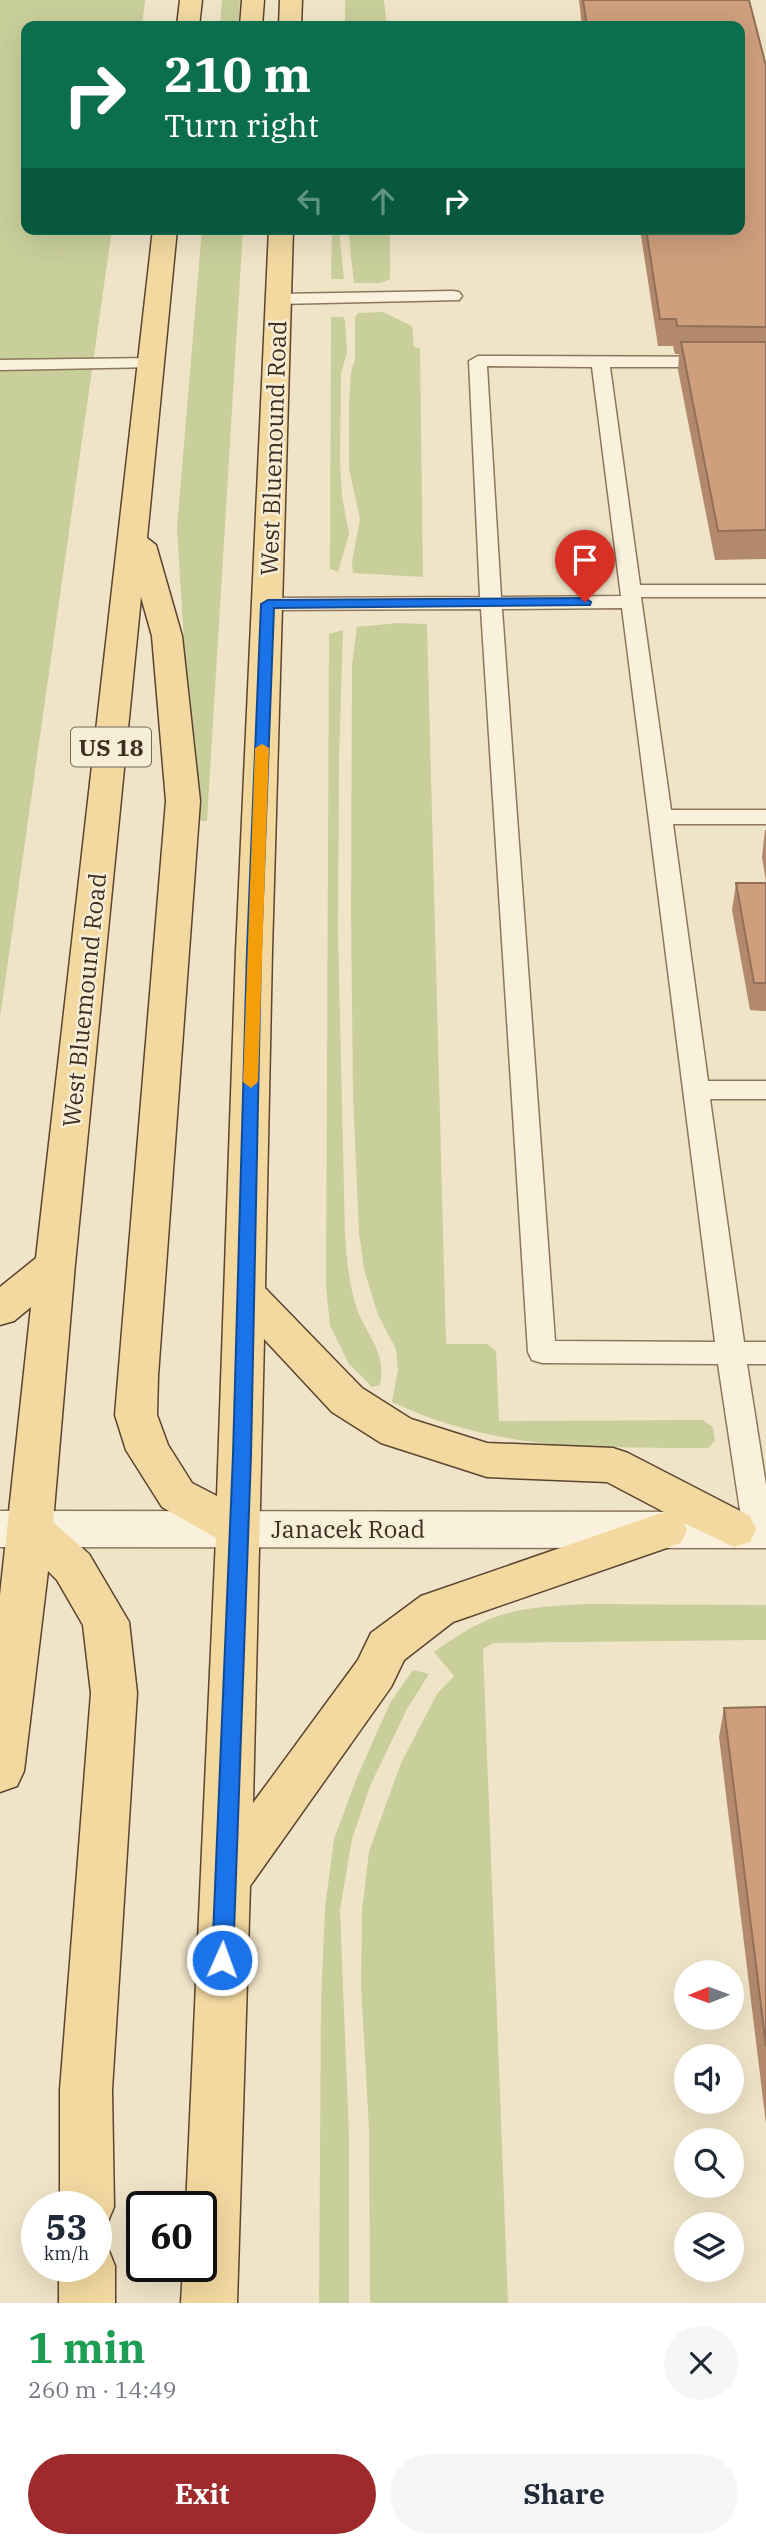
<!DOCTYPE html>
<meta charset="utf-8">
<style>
:root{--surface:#fff;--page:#f6f6f7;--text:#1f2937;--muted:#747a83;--accent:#9e2a2b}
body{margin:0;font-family:"IBM Plex Serif",serif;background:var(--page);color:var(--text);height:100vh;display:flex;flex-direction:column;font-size:26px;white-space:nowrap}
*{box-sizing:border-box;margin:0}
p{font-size:23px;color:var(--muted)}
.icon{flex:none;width:38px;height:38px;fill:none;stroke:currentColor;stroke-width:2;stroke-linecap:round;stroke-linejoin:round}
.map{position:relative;height:2303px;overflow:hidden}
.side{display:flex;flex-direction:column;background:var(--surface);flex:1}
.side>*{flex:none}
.top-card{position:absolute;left:21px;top:21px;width:724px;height:214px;border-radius:14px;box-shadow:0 7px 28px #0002;background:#0b6e4f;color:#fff;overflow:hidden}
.needle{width:46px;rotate:269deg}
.tools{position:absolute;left:674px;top:1960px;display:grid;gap:14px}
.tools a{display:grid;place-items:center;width:70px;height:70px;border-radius:50%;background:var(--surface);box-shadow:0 7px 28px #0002;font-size:35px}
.speed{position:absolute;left:21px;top:2191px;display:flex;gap:14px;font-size:35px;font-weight:700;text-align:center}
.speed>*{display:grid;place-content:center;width:91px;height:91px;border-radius:50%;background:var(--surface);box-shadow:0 7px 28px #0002;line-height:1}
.speed small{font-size:18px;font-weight:400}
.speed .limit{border:4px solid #111;border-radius:10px;background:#fff;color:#111}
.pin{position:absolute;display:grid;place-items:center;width:60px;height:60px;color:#fff;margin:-72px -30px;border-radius:50% 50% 50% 0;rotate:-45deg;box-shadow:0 0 7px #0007}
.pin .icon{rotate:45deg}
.me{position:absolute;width:77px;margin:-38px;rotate:2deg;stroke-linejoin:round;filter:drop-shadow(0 0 5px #0008)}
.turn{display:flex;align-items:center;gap:24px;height:147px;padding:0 28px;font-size:32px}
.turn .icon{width:91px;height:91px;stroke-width:2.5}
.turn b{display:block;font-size:49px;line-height:60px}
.lanes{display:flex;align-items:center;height:66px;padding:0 28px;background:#0003;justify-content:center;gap:35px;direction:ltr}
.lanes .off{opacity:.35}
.round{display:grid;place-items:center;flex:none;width:74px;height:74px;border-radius:37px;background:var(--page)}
.head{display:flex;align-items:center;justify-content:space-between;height:119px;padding:0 28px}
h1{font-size:42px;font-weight:700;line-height:52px;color:#1e9e55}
.button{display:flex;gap:14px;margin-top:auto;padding:14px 28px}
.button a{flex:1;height:80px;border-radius:42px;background:var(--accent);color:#fff;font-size:28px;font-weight:700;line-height:80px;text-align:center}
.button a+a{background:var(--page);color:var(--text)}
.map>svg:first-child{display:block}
.green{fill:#c9cf9b}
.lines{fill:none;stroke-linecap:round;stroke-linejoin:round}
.service-casing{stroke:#8d765c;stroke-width:3}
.minor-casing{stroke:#8d765c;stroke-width:3}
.primary-casing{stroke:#5b4430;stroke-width:3}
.service{fill:#faf1dc;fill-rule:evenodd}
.minor{fill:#faf1dc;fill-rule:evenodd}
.primary{fill:#f3d9a0;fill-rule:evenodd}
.wall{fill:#b2896c}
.building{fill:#cf9f7d;stroke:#916f58;stroke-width:2}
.route{fill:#1a73e8;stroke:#114b97;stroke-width:2}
.slow{fill:#f59e0b}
.labels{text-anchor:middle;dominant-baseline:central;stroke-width:5;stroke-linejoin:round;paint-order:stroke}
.shield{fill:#f7eed8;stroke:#756857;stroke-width:2}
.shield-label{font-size:23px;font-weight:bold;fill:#3d2e20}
.street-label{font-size:24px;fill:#3d2e20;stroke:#f7eed8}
</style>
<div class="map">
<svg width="766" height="2303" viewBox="0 0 766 2303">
<rect width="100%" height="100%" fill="#f0e4c8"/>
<g class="green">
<polygon points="0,0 145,0 142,26 26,26 26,229 112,229 0,1018"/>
<polygon points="222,0 240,0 238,26 220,26"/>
<polygon points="345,0 384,0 387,26 345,26"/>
<polygon points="202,229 243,229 207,821 195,821 177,529"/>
<polygon points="332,229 339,229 344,279 331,279"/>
<polygon points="348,229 390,229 390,279 381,283 354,283"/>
<polygon points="383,312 412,326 414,347 420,348 423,577 353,573 352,562 360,519 349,468 349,405 351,371 355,360 355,317 358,313"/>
<polygon points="331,317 343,317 345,320 347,352 341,374 340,462 342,496 349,534 338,572 330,569"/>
<path d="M 397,623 L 427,624 L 446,1344 L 487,1344 L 496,1351 L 499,1421 L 702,1420 L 713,1427 L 715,1441 L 708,1448 C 593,1447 499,1452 392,1402 L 398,1370 L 396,1349 L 378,1315 L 364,1269 L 359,1233 L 353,1095 L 351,913 L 352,664 L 357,627 Z"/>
<path d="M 343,630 L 339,760 L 338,932 L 345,1235 C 347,1261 349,1287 358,1312 C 370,1340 386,1352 380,1385 L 372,1387 L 349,1364 L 330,1326 L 326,1286 L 329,634 Z"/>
<path d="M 585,1604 L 766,1605 L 766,1640 L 493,1643 L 483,1649 L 508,2303 L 370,2303 L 369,2129 L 361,1985 L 362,1911 L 369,1851 L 401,1763 L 437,1694 L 454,1676 L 434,1652 C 492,1610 516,1608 585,1604 Z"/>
<polygon points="413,1670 429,1674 407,1709 370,1786 352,1839 340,1910 349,2136 349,2303 319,2303 321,2002 325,1908 334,1839 358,1775 390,1703"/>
</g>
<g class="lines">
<g class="service-casing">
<g id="service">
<polygon points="453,291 459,292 462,296 459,300 278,304 269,299 278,294"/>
<path d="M 478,356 L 766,357 L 766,367 L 610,367 L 640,585 L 766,585 L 766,597 L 641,597 L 671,810 L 766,810 L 766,824 L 673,824 L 708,1081 L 766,1081 L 766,1099 L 710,1099 L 744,1342 L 766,1342 L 766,1364 L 747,1364 L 766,1485 L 766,1540 L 758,1542 L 747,1539 L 743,1530 L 718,1364 L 542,1363 L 532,1360 L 528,1352 L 481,609 L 268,610 L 261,608 L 258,604 L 261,600 L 268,598 L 480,597 L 469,361 ZM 487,366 L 592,367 L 621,596 L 501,597 ZM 622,608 L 715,1342 L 555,1341 L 502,609 Z"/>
<polygon points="151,358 157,359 160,363 157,367 0,370 0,360"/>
</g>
</g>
<g class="minor-casing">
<polygon id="minor" points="0,1511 766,1512 766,1548 0,1547"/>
</g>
<g class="primary-casing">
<g id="primary">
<polygon points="180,0 202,0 199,26 177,26"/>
<polygon points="242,0 264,0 262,26 240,26"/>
<polygon points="280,0 302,0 301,26 279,26"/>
<path d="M 153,229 L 177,229 L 147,538 L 156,545 L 182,636 L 200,801 L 158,1376 L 157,1415 L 168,1445 L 192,1483 L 217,1496 L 236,951 L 269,229 L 293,229 L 272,951 L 265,1288 L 362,1388 L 411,1419 L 487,1443 L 613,1448 L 628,1453 L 750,1516 L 756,1529 L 750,1542 L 734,1547 L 684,1523 L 687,1530 L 681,1543 L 453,1622 L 404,1660 L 391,1687 L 250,1886 L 237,2303 L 181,2303 L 183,2266 L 201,2266 L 201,2207 L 186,2207 L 216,1538 L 162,1507 L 126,1450 L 115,1415 L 166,801 L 152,636 L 141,597 L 75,1264 L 53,1522 L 89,1554 L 129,1622 L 137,1693 L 112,2090 L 114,2207 L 106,2226 L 96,2230 L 96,2207 L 60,2207 L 60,2090 L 91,1693 L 83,1625 L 57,1580 L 48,1571 L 24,1771 L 17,1786 L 0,1792 L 0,1595 L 31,1307 L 14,1321 L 0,1325 L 0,1287 L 36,1258 ZM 264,1339 L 332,1412 L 381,1443 L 487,1477 L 607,1482 L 664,1512 L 421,1596 L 371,1633 L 358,1660 L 253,1803 Z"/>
<polygon points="96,2242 107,2246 115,2266 115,2303 59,2303 59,2266 96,2266"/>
</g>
</g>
<use href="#service" class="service"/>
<use href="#minor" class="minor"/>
<use href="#primary" class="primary"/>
</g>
<g class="wall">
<polygon points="579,0 749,0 766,66 766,559 715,560 678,370 679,354 675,354 673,346 658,346 640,229 740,229 740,26 582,26"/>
<polygon points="765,830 766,830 766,882 762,857"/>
<polygon points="736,883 766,883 766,1011 750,1010 732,910"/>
<polygon points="766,1707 766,2124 719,1737 724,1708"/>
</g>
<g class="building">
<polygon points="583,0 749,0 766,66 766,327 677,326 676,319 660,319 646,229 740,229 740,26 587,26"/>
<polygon points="681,342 766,342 766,530 718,531"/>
<polygon points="736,883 766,883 766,983 754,983"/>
<polygon points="766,1707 766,2046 724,1708"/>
</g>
<polygon class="route" points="585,598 591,602 590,605 274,608 261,951 251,1455 233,1960 230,1967 222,1970 215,1967 212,1960 233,1455 247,951 261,604 268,600"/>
<polygon class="slow" points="262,744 269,748 258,1082 251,1088 243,1082 255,748"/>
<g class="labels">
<rect class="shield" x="71" y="727.5" width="80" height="39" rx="5"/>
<g class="shield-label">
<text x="111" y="747">US 18</text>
</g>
<g class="street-label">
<text transform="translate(273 448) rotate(-88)">West Bluemound Road</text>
<text transform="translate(84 1000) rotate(-84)">West Bluemound Road</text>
<text x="348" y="1529">Janacek Road</text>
</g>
</g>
</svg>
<div class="tools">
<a><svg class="needle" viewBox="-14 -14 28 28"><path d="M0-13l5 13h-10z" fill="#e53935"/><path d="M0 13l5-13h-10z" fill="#747a83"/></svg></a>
<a><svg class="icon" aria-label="sound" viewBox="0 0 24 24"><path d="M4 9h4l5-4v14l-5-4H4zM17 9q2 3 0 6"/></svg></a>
<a><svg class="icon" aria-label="search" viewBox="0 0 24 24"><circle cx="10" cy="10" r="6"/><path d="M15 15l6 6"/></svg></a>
<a><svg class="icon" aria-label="layers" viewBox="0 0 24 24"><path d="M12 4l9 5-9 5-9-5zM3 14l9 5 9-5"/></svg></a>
</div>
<div class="speed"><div>53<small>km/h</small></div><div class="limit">60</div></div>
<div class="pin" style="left:585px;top:602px;background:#d93025"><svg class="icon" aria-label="arrive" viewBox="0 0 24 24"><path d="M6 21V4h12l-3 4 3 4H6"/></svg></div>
<svg class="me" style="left:222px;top:1960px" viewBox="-20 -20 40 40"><circle r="17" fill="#1a73e8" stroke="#fff" stroke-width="3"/><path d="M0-11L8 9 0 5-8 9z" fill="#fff"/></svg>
<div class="top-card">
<div class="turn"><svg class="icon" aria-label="right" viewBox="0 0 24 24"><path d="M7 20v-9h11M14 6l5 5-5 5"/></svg><div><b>210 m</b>Turn right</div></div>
<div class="lanes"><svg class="icon off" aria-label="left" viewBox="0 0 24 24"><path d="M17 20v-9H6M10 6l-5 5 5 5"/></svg><svg class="icon off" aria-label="ahead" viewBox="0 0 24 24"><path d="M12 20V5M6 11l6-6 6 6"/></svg><svg class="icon" aria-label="right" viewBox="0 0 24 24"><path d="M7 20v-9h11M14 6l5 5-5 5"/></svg></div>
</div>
</div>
<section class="side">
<div class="head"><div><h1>1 min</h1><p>260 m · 14:49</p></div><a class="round"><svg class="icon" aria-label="close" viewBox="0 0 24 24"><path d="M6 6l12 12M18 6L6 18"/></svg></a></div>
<div class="button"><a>Exit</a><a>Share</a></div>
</section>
